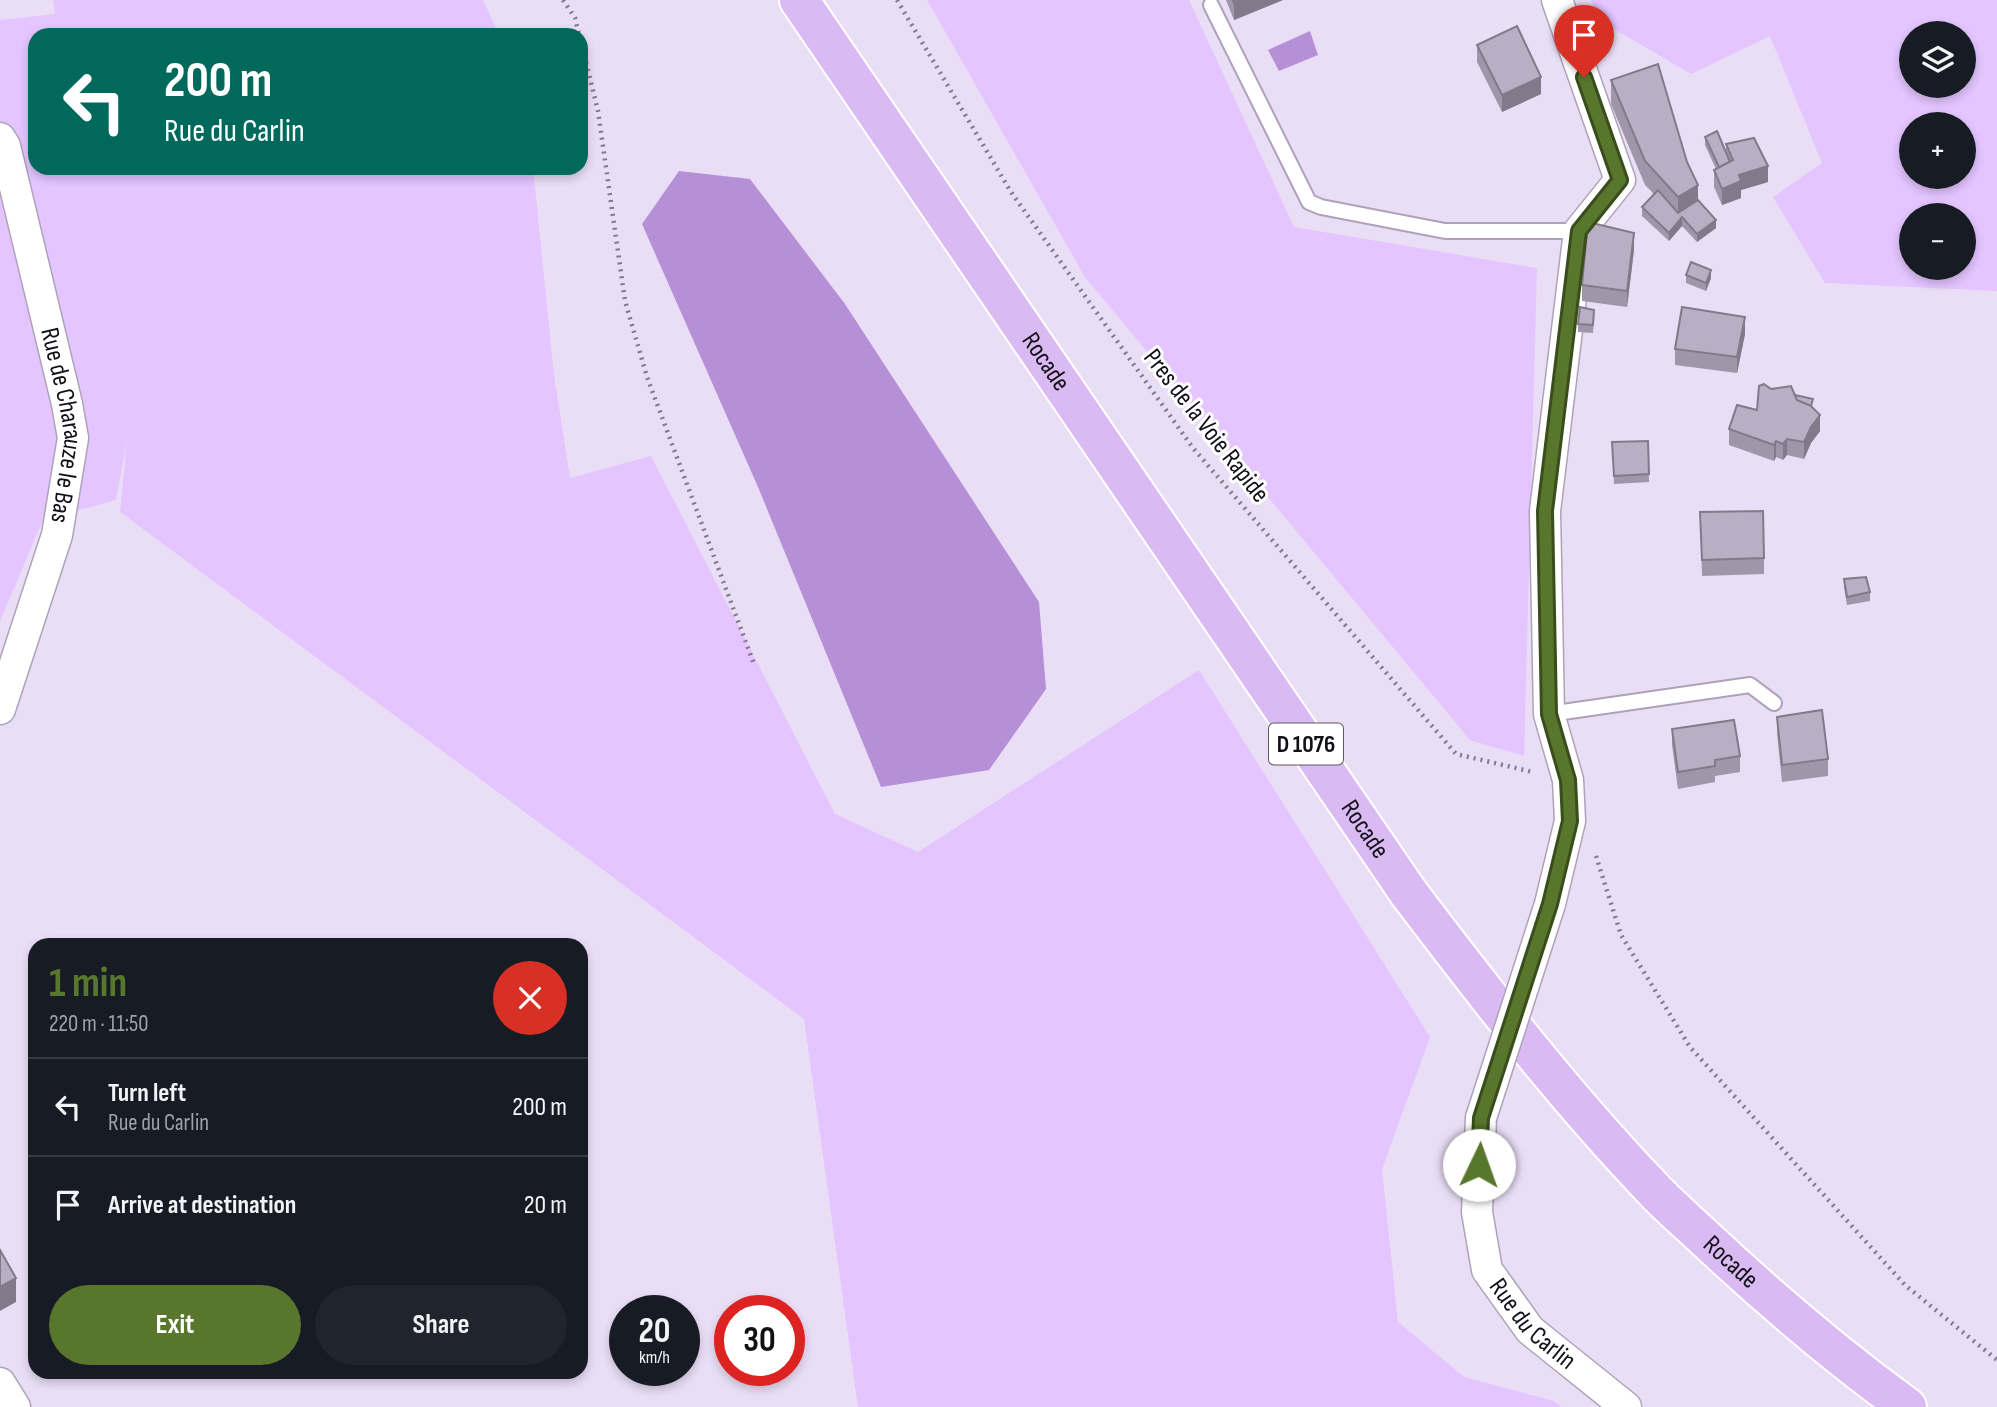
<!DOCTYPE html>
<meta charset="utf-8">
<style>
:root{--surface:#171b24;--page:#20242c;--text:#f1f3f6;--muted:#9ea1a6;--line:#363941;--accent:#58772d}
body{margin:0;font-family:"Sofia Sans Condensed",sans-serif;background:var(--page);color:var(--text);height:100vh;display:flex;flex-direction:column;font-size:26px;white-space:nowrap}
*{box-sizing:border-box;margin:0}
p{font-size:23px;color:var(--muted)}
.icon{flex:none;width:38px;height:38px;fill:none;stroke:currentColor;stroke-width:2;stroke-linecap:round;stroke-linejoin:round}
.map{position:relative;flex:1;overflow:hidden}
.details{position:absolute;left:28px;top:938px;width:560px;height:441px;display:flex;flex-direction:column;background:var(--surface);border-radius:21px;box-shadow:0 4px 10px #0003}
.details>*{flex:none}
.banner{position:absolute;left:28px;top:28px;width:560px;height:147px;border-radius:21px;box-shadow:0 4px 10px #0003;background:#00695c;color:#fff;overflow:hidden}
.buttons{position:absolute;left:1899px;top:21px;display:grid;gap:14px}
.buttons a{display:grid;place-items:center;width:77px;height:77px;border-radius:50%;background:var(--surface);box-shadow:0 4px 10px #0003;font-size:35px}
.speed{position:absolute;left:609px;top:1295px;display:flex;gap:14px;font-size:35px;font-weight:700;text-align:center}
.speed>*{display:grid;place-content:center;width:91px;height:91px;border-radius:50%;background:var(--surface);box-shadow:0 4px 10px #0003;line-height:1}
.speed small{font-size:18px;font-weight:400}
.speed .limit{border:10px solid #d22;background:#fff;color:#111}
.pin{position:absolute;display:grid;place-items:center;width:60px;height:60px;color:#fff;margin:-72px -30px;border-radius:50% 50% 50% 0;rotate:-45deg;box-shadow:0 0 7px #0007}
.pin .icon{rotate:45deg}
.me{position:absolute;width:77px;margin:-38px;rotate:3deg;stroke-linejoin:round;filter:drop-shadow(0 0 5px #0008)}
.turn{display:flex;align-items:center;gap:24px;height:147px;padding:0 21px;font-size:32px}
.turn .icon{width:91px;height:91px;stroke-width:2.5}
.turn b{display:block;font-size:49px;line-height:60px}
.round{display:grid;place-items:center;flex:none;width:74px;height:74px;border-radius:37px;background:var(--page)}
.overview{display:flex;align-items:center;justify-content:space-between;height:119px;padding:0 21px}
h1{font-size:42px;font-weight:700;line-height:52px;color:var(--accent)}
.action{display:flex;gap:14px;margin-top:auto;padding:14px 21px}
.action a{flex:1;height:80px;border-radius:42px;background:var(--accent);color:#fff;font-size:28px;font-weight:700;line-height:80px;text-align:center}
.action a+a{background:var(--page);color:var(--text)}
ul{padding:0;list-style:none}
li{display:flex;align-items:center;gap:21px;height:98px;padding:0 21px;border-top:2px solid var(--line)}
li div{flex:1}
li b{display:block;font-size:26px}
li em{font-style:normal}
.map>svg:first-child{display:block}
.green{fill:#e4c5ff;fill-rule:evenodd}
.water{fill:#b690d6}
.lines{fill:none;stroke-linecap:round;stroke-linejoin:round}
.lane-casing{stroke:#aea2b9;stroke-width:18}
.street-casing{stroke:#aea2b9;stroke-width:33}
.primary-casing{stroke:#fff;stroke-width:42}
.path{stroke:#827a8a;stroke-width:4.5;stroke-dasharray:2 5;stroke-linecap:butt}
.lane{stroke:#fff;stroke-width:14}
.street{stroke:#fff;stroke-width:30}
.primary{stroke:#dabaf3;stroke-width:38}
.street-bridge-casing{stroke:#aea2b9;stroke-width:33;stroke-linecap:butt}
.street-bridge{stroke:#fff;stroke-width:30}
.wall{fill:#a096a9}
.shaded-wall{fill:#827a8a}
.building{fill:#baaec5;stroke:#827a8a;stroke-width:2}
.route-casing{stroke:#394d1d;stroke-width:18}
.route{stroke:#58772d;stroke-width:12}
.labels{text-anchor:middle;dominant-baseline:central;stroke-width:6;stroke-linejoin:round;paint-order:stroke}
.shield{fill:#fff;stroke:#5a575d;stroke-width:2}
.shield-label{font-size:24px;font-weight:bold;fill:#130f17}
.street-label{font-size:26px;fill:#130f17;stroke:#fff}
</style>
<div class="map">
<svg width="1997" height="1407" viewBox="0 0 1997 1407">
<rect width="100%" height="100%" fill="#eadef6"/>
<g class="green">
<polygon points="53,0 483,0 499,35 35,35 35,168 533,168 554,375 570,478 651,456 835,814 918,852 1199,670 1430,1037 1382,1169 1398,1322 1464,1377 1554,1401 1561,1407 858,1407 804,1019 120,512 127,441 116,500 43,520 0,621 0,20 55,14"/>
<polygon points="927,0 1189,0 1294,227 1537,268 1524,756 1470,740 1085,277"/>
<path d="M 1591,0 L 1997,0 L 1997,291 L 1825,283 L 1773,197 L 1822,163 L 1770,36 L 1691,74 L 1599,20 ZM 1964,33 L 1964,86 L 1911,86 L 1911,33 ZM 1964,124 L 1964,177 L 1911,177 L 1911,124 ZM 1964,215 L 1964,268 L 1911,268 L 1911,215 Z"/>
</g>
<g class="water">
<polygon points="1310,31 1318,55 1279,71 1268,50"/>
<polygon points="679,171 750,179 845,304 1039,602 1046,689 989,770 881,787 758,487 642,224"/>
</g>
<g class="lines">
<g class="lane-casing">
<g id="lane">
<polyline points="1211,5 1309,202 1321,207 1445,231 1579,231"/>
<polyline points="1549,714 1750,685 1774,703"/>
</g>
</g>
<g class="street-casing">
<g id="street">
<path id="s1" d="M 0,138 L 5,146 L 67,404 L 73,438 L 57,535 L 0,709"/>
<polyline points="1550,904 1570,821 1568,780 1549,714 1545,511 1579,231 1620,180 1557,0"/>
<path id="s2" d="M 1481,1118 L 1477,1212 L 1487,1270 L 1530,1330 L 1626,1407"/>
<polyline points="0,1383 15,1407"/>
</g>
</g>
<g class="primary-casing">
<g id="primary">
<path id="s3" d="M 799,0 L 1408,892 C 1486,995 1565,1097 1654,1190 C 1671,1208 1690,1224 1708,1241 C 1771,1300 1837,1356 1907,1407"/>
</g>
</g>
<g class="path">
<polyline points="563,0 575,18 579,35"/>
<polyline points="897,0 1011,192 1193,448 1456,754 1533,772"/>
<polyline points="581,42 598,111 625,301 647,377 754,664"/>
<polyline points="1596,856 1621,935 1690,1047 1905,1285 1997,1360"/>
</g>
<use href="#lane" class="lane"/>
<use href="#street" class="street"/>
<use href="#primary" class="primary"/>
<g class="street-bridge-casing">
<polyline id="street-bridge" points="1481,1118 1550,904"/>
</g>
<use href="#street-bridge" class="street-bridge"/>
</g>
<g class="wall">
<polygon points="1226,0 1283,0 1234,20"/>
<polygon points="1477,45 1541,94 1502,112 1477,62"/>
<polygon points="1611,80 1698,200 1716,228 1697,242 1682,226 1669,241 1642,216 1642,207 1654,194 1645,185 1611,104"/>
<polygon points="1705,137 1726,152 1726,144 1768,182 1741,190 1741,198 1722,205 1714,187 1714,170 1716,169 1705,145"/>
<polygon points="1634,250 1627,307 1582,301 1582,285"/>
<polygon points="1686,275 1711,278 1706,291 1686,283"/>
<polygon points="1594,318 1593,333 1578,332 1578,324"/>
<polygon points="1745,334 1737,373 1675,365 1675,349"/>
<polygon points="1771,389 1795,395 1813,408 1820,431 1811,443 1804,459 1787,455 1783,460 1776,457 1774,461 1729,445 1729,429 1757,410"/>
<polygon points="1648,441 1649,482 1614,484 1612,442"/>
<polygon points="1700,512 1764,558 1764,574 1702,576"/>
<polygon points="1844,579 1870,592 1870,601 1847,605 1844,587"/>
<polygon points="1777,717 1828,759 1828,776 1782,782 1777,733"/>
<polygon points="1672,729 1740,756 1740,772 1715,776 1715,782 1678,789 1672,745"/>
</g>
<g class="shaded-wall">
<polygon points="1243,0 1283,0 1234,20 1234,3"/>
<polygon points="1541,77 1541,94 1502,112 1502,95"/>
<polygon points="1768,166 1768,182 1741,190 1741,198 1722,205 1722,189 1739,175"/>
<polygon points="1698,185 1698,209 1682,218 1682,226 1669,241 1669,233 1678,221 1678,197"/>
<polygon points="1716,220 1716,228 1697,242 1697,234"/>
<polygon points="1634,233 1634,250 1627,307 1627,291"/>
<polygon points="1711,270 1711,278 1706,291 1706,283"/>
<polygon points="1745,317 1745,334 1737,373 1737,357"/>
<polygon points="1820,415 1820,431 1811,443 1804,459 1804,442 1811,427"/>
<polygon points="1787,439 1787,455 1783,460 1783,444"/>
<polygon points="1776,441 1776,457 1774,461 1774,445"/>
<polygon points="16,1278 16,1302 0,1311 0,1287"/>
</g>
<g class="building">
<polygon points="1233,0 1243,0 1234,3"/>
<polygon points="1517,26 1541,77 1502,95 1477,45"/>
<polygon points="1658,64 1687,162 1698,185 1678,197 1645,161 1611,80"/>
<polygon points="1717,131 1730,162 1719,167 1705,137"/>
<polygon points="1754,138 1768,166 1739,175 1741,181 1722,189 1714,170 1733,160 1726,144"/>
<polygon points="1658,190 1678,213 1698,200 1716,220 1697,234 1682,217 1669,233 1642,207"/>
<polygon points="1588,222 1634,233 1627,291 1582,285"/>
<polygon points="1691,262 1711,270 1706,283 1686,275"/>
<polygon points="1580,307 1594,310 1593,325 1578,324"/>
<polygon points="1682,307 1745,317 1737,357 1675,349"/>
<polygon points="1764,384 1771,389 1791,386 1797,400 1810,405 1820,415 1811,427 1804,442 1787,439 1783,444 1776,441 1774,445 1729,429 1737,405 1757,410 1759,386"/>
<polygon points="1795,395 1813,399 1811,406 1797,400"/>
<polygon points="1648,441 1649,474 1614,476 1612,442"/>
<polygon points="1763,511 1764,558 1702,560 1700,512"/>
<polygon points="1866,577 1870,592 1847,597 1844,579"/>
<polygon points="1822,710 1828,759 1782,765 1777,717"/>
<polygon points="1734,720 1740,756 1715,760 1715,766 1678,772 1672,729"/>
<polygon points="0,1250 16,1278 0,1287"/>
</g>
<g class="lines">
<g class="route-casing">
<polyline id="route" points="1479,1165 1481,1118 1550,904 1570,821 1568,780 1549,714 1545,511 1579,231 1620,180 1584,77"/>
</g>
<use href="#route" class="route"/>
</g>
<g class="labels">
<rect class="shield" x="1269" y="723.5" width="74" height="41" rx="5"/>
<g class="shield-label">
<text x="1306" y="744">D 1076</text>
</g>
<g class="street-label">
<text stroke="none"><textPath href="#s3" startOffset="438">Rocade</textPath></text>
<text stroke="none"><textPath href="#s1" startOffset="296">Rue de Charauze le Bas</textPath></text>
<text transform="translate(1206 426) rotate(52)">Pres de la Voie Rapide</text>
<text stroke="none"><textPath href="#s3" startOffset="1004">Rocade</textPath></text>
<text stroke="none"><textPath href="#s3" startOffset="1572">Rocade</textPath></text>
<text stroke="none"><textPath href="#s2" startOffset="224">Rue du Carlin</textPath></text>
</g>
</g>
</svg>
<div class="buttons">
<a><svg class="icon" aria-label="layers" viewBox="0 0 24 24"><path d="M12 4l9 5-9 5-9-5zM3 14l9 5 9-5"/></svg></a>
<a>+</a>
<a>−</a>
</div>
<div class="speed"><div>20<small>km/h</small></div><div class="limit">30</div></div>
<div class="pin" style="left:1584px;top:77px;background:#d93025"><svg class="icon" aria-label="arrive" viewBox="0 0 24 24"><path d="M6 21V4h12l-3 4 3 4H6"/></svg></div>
<svg class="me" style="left:1479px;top:1165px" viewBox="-20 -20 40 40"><circle r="19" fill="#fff"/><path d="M0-13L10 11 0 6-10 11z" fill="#58772d"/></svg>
<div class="banner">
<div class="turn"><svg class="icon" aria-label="left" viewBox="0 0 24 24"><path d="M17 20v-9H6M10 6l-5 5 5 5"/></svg><div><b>200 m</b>Rue du Carlin</div></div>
</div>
<section class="details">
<div class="overview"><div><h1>1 min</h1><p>220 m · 11:50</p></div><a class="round" style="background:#d93025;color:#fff"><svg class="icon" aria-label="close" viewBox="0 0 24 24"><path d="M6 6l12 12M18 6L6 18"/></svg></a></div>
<ul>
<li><svg class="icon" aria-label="left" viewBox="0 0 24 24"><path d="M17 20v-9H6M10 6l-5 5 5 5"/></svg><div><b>Turn left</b><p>Rue du Carlin</p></div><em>200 m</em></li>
<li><svg class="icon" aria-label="arrive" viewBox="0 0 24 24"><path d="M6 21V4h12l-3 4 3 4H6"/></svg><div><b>Arrive at destination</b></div><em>20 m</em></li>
</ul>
<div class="action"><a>Exit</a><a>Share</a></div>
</section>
</div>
